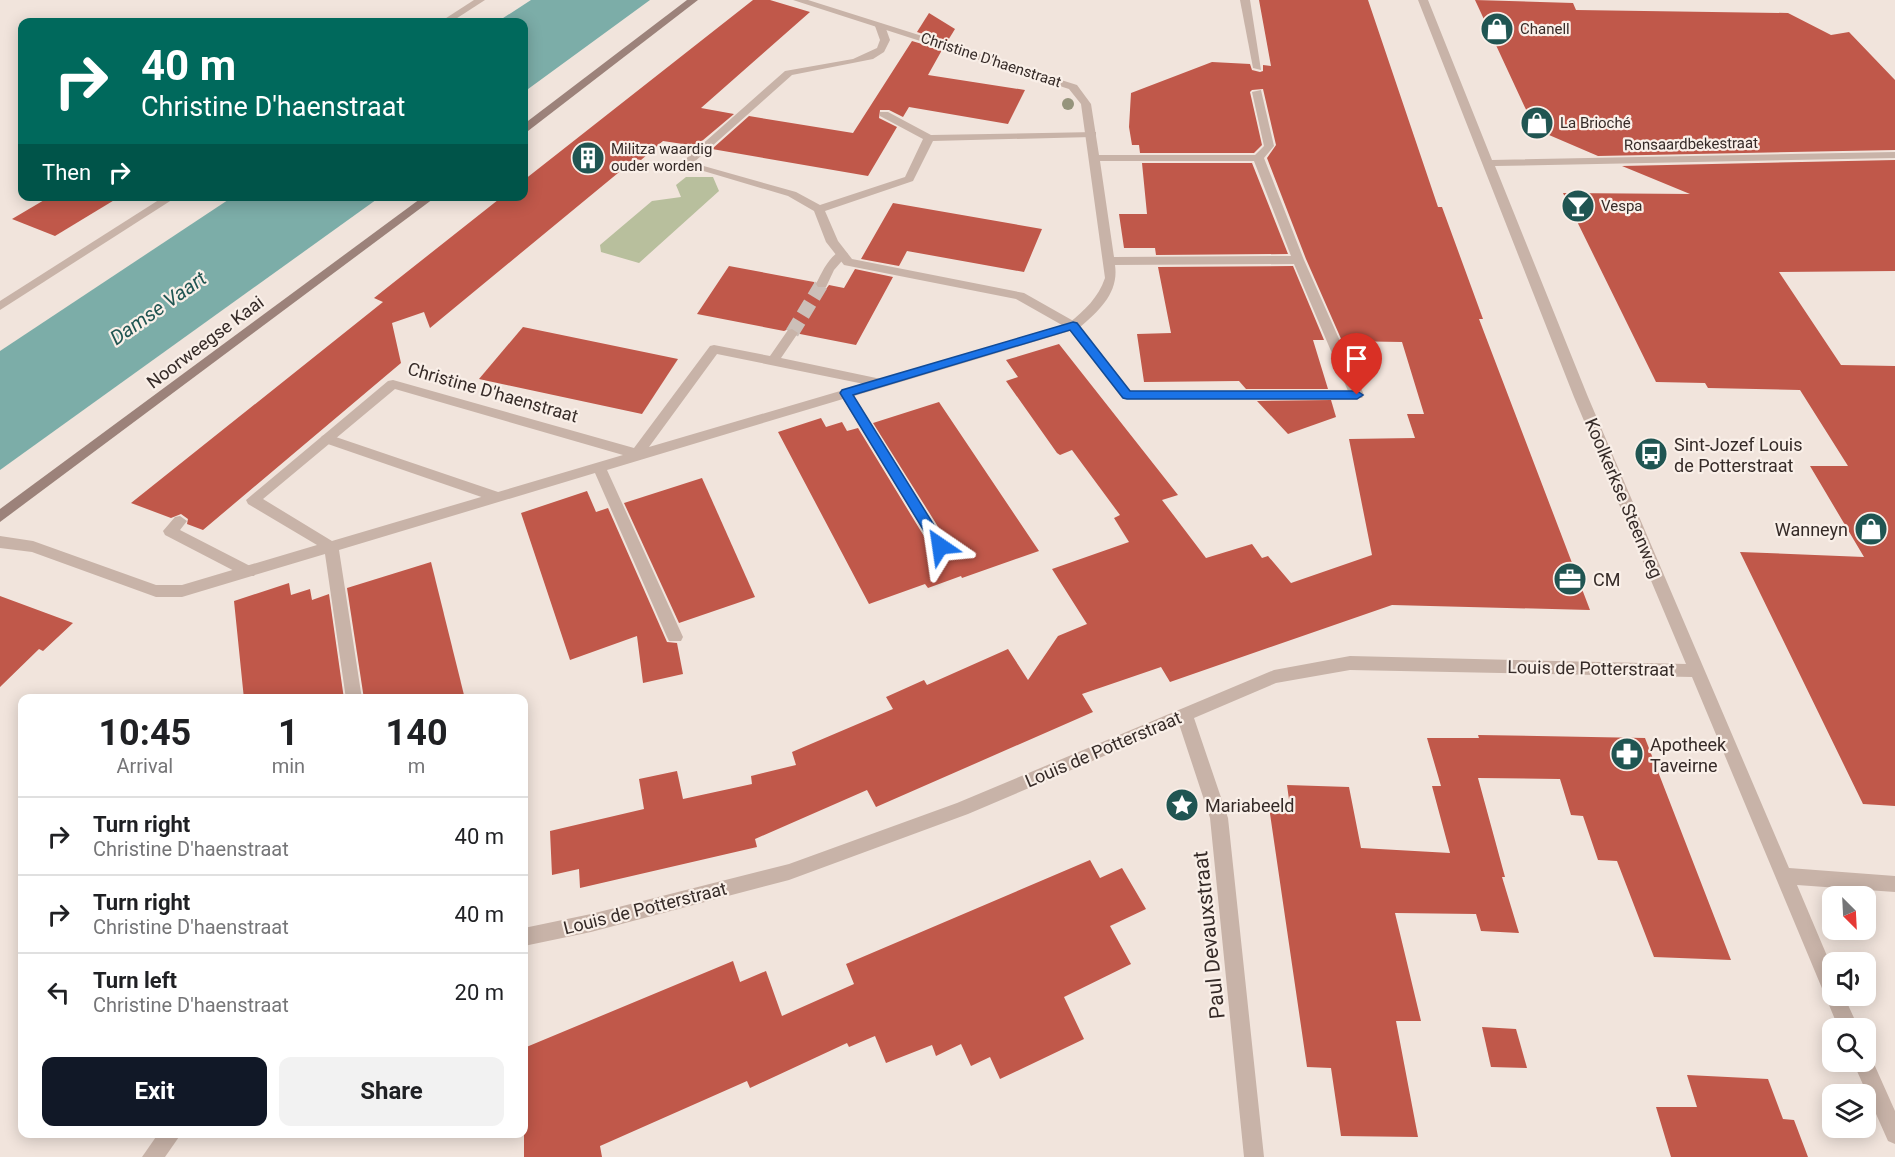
<!DOCTYPE html>
<meta charset="utf-8">
<style>
:root{--surface:#fff;--page:#f2f2f2;--text:#202124;--muted:#757577;--line:#e0e0e0;--accent:#111827}
body{margin:0;font-family:Roboto,sans-serif;background:var(--page);color:var(--text);height:100vh;display:flex;flex-direction:column;font-size:22px;white-space:nowrap}
*{box-sizing:border-box;margin:0}
p{font-size:20px;color:var(--muted)}
.icon{flex:none;width:33px;height:33px;fill:none;stroke:currentColor;stroke-width:2;stroke-linecap:round;stroke-linejoin:round}
.map{position:relative;flex:1;overflow:hidden}
.panel{position:absolute;left:18px;top:694px;width:510px;height:444px;display:flex;flex-direction:column;background:var(--surface);border-radius:12px;box-shadow:0 3px 15px #0003}
.panel>*{flex:none}
.hud{position:absolute;left:18px;top:18px;width:510px;height:183px;border-radius:12px;box-shadow:0 3px 15px #0003;background:#00695c;color:#fff;overflow:hidden}
.needle{width:39px;rotate:156deg}
.controls{position:absolute;left:1822px;top:886px;display:grid;gap:12px}
.controls a{display:grid;place-items:center;width:54px;height:54px;border-radius:12px;background:var(--surface);box-shadow:0 3px 15px #0003;font-size:30px}
.pin{position:absolute;display:grid;place-items:center;width:51px;height:51px;color:#fff;margin:-62px -26px;border-radius:50% 50% 50% 0;rotate:-45deg;box-shadow:0 0 6px #0007}
.pin .icon{rotate:45deg}
.me{position:absolute;width:66px;margin:-33px;rotate:328deg;stroke-linejoin:round;filter:drop-shadow(0 0 4px #0008)}
.turn{display:flex;align-items:center;gap:21px;height:126px;padding:0 24px;font-size:27px}
.turn .icon{width:78px;height:78px;stroke-width:2.5}
.turn b{display:block;font-size:42px;line-height:51px}
.then{display:flex;align-items:center;height:57px;padding:0 24px;background:#0003;gap:12px;font-size:22px}
.eta{display:flex;justify-content:space-evenly;align-items:center;height:102px;text-align:center}
.eta b{font-size:36px;font-weight:700;line-height:42px}
.primary-button{display:flex;gap:12px;margin-top:auto;padding:12px 24px}
.primary-button a{flex:1;height:69px;border-radius:12px;background:var(--accent);color:#fff;font-size:24px;font-weight:700;line-height:69px;text-align:center}
.primary-button a+a{background:var(--page);color:var(--text)}
ul{padding:0;list-style:none}
li{display:flex;align-items:center;gap:18px;height:78px;padding:0 24px;border-top:2px solid var(--line)}
li div{flex:1}
li b{display:block;font-size:22px}
li em{font-style:normal}
.map>svg:first-child{display:block}
.green{fill:#b8bf9d}
.water{fill:#7cada8}
.building{fill:#c0584a}
.lines{fill:none;stroke-linecap:round;stroke-linejoin:round}
.street-tunnel-far1{stroke:#ccbfb8;stroke-width:10;stroke-dasharray:10 5;stroke-linecap:butt}
.street-tunnel{stroke:#ccbfb8;stroke-width:14;stroke-dasharray:14 7;stroke-linecap:butt}
.lane{fill:#c8b3a8;fill-rule:evenodd}
.street{fill:#c8b3a8;fill-rule:evenodd}
.secondary{fill:#9c827a;fill-rule:evenodd}
.tree{fill:#95947c}
.route{fill:#1a73e8;stroke:#114b97;stroke-width:1.5}
.labels{text-anchor:middle;dominant-baseline:central;stroke-width:4.5;stroke-linejoin:round;paint-order:stroke}
.far-poi-label{font-size:15px;fill:#362b28;stroke:#f9efe8;text-anchor:start}
.far-street-label{font-size:15px;fill:#362b28;stroke:#f9efe8}
.street-label{font-size:18px;fill:#362b28;stroke:#f9efe8}
.poi-label{font-size:18px;fill:#362b28;stroke:#f9efe8;text-anchor:start}
.water-label{font-size:20px;font-style:italic;fill:#205552;stroke:#f9efe8}
.near-street-label{font-size:21px;fill:#362b28;stroke:#f9efe8}
</style>
<div class="map">
<svg width="1895" height="1157" viewBox="0 0 1895 1157">
<rect width="100%" height="100%" fill="#f1e4dc"/>
<polygon class="green" points="686,177 713,177 719,191 639,263 601,252 600,245 652,201 681,197 676,185"/>
<g class="water">
<polygon points="531,0 650,0 524,92 524,22 497,22"/>
<polygon points="234,196 380,197 0,470 0,351"/>
</g>
<g class="building">
<polygon points="753,0 770,0 810,12 701,108 734,114 696,146 663,141 641,160 635,159 430,328 424,312 392,323 401,363 203,530 187,524 188,519 181,514 171,518 131,503 383,302 374,298 503,196 524,196 524,180"/>
<polygon points="1259,0 1368,0 1438,207 1442,207 1483,319 1479,319 1590,610 1392,605 1170,682 1161,667 1082,694 1093,712 876,807 867,790 755,839 757,847 580,888 579,869 552,875 550,831 644,809 639,779 677,771 683,799 752,784 751,776 796,765 792,752 893,709 886,697 924,680 927,685 1008,649 1028,680 1058,636 1087,624 1052,569 1129,542 1114,518 1120,515 1072,450 1060,455 1057,453 1006,381 1018,377 1006,360 1059,344 1178,495 1162,500 1206,558 1252,544 1262,558 1268,556 1291,583 1372,555 1349,439 1415,438 1407,414 1424,414 1402,342 1342,341 1306,259 1267,158 1276,145 1263,89 1252,90 1250,92 1262,145 1254,153 1140,153 1139,145 1132,145 1129,127 1131,93 1212,62 1250,64 1252,70 1260,72 1263,71 1263,65 1271,66"/>
<polygon points="1475,0 1573,3 1576,10 1788,13 1831,35 1849,32 1895,80 1895,150 1598,156 1535,129"/>
<polygon points="929,13 955,29 947,42 917,32"/>
<polygon points="912,41 942,50 928,75 1025,90 1008,124 909,107 903,117 889,110 880,110 879,118 897,127 868,176 712,149 749,116 853,133"/>
<polygon points="1895,160 1895,271 1779,272 1841,365 1895,366 1895,806 1863,804 1740,552 1864,557 1810,466 1848,466 1800,390 1708,388 1705,383 1656,382 1563,193 1690,194 1622,166"/>
<polygon points="1142,163 1252,163 1288,254 1156,255 1155,248 1124,248 1119,214 1147,214"/>
<polygon points="51,196 121,196 55,236 12,219"/>
<polygon points="893,203 1042,229 1024,272 907,251 899,266 861,259"/>
<polygon points="729,266 814,282 818,289 826,289 829,285 844,288 855,269 893,277 856,345 800,334 793,327 784,331 697,314"/>
<polygon points="1293,266 1324,340 1313,340 1328,389 1246,389 1239,381 1144,382 1137,334 1171,333 1158,267"/>
<polygon points="523,327 678,359 642,414 479,379"/>
<polygon points="1331,400 1336,417 1288,434 1257,401"/>
<polygon points="939,402 1039,551 962,578 961,576 928,588 925,584 869,604 778,432 821,418 826,427 842,422 847,431 858,428 933,551 941,554 949,546 947,541 873,423"/>
<polygon points="702,478 755,597 679,623 624,503"/>
<polygon points="587,491 596,512 608,508 667,642 677,643 683,674 643,683 637,636 570,660 521,513"/>
<polygon points="431,562 465,699 364,699 347,588"/>
<polygon points="289,583 291,595 310,589 312,600 329,594 344,699 244,699 234,601"/>
<polygon points="0,596 73,623 43,651 39,649 0,687"/>
<polygon points="1478,735 1645,738 1731,960 1654,957 1617,861 1598,860 1583,816 1571,815 1560,779 1478,778 1505,877 1502,877 1519,933 1481,931 1476,914 1395,913 1421,1021 1396,1021 1418,1137 1341,1136 1331,1068 1307,1067 1269,807 1290,807 1287,785 1349,787 1361,848 1450,853 1432,786 1441,786 1427,738 1479,738"/>
<polygon points="1090,860 1100,878 1122,868 1146,909 1110,926 1131,964 1064,997 1084,1039 1000,1079 990,1057 971,1066 961,1044 936,1056 932,1045 886,1063 875,1036 849,1047 847,1043 750,1088 747,1081 600,1146 602,1157 524,1157 524,1048 733,961 740,982 766,971 782,1016 854,984 846,964"/>
<polygon points="1482,1027 1516,1029 1527,1068 1491,1067"/>
<polygon points="1687,1075 1768,1079 1783,1119 1794,1120 1808,1157 1671,1157 1656,1107 1697,1107"/>
</g>
<g class="lines">
<polyline class="street-tunnel-far1" points="820,287 822,284"/>
<polyline class="street-tunnel" points="792,333 821,285"/>
<g class="lane">
<polygon points="1240,0 1250,0 1261,70 1253,68"/>
<polygon points="880,23 885,26 890,40 884,52 873,59 792,75 693,163 796,192 820,205 905,177 923,139 880,116 880,112 888,112 931,135 1096,132 1096,136 1092,137 933,141 913,181 825,211 838,241 852,259 1024,293 1077,323 1077,329 1069,329 1016,299 844,265 826,242 814,211 788,196 680,164 785,71 853,59 877,48 880,40 875,26"/>
<polygon points="327,434 501,493 503,497 496,502 322,442 320,439 322,436"/>
<polygon points="180,516 187,521 180,530 254,568 256,572 254,576 244,576 165,535 163,531 175,517"/>
</g>
<g class="street">
<polygon points="474,0 485,0 451,22 440,22"/>
<path d="M 793,0 L 808,0 L 1077,85 L 1091,104 L 1099,155 L 1255,155 L 1264,146 L 1252,92 L 1261,90 L 1274,146 L 1264,158 L 1304,260 L 1364,395 L 1362,398 L 1127,399 L 1122,398 L 1070,331 L 854,396 L 945,542 L 947,546 L 940,552 L 935,550 L 843,399 L 607,470 L 683,637 L 681,641 L 669,641 L 667,637 L 595,473 L 339,550 L 362,699 L 346,699 L 325,554 L 182,597 L 156,597 L 32,552 L 0,548 L 0,536 L 33,541 L 156,585 L 182,585 L 317,545 L 248,504 L 246,500 L 388,381 L 393,380 L 634,448 L 710,346 L 714,345 L 770,356 L 788,330 L 792,329 L 798,333 L 781,358 L 881,379 L 1069,323 C 1085,310 1098,298 1105,278 L 1081,104 L 1069,89 ZM 1100,161 L 1254,161 L 1291,256 L 1114,257 ZM 1294,264 L 1348,391 L 1131,391 L 1080,327 C 1100,310 1119,292 1115,265 ZM 717,354 L 864,384 L 649,447 ZM 395,389 L 623,455 L 332,541 L 263,499 Z"/>
<polygon points="1418,0 1428,0 1492,160 1895,152 1895,158 1495,166 1588,397 1789,868 1895,876 1895,892 1797,885 1833,970 1833,996 1844,996 1859,1029 1839,1029 1692,677 1350,670 1276,683 1194,718 1228,818 1264,1157 1244,1157 1210,818 1179,724 968,814 789,880 591,932 524,946 524,928 591,914 789,864 957,803 1274,670 1350,656 1686,664 1574,397"/>
<polygon points="165,196 178,196 0,310 0,301"/>
<path d="M 842,250 L 848,254 L 834,270 L 826,287 L 818,287 L 816,284 C 822,272 829,256 842,250 Z"/>
<polygon points="1866,1053 1870,1055 1895,1111 1895,1144 1888,1141 1853,1062 1866,1062"/>
<polygon points="158,1134 181,1134 165,1157 142,1157"/>
</g>
<g class="secondary">
<polygon points="687,0 698,0 528,131 524,132 524,124"/>
<polygon points="424,196 437,196 0,522 0,509"/>
</g>
</g>
<circle class="tree" cx="1068" cy="104" r="6"/>
<polygon class="route" points="1073,322 1077,323 1130,391 1357,391 1363,395 1357,399 1127,399 1123,398 1070,330 853,395 947,546 945,549 935,549 840,393 842,390"/>
<defs>
<g id="shop-disc" transform="scale(1.725)"><circle r="9.5" fill="#205552" stroke="#f9efe8"/><path d="M-5-2.5h2.3a2.7 3.5 0 0 1 5.4 0H5L5.5 6h-11ZM-1.5-2.5h3a1.5 2.3 0 0 0-3 0Z" fill="#fff"/></g>
<g id="building-disc" transform="scale(1.725)"><circle r="9.5" fill="#205552" stroke="#f9efe8"/><path d="M-4-6H4V6H1V3H-1V6H-4ZM-2.5-4.3h1.7v1.8h-1.7ZM.8-4.3h1.7v1.8H.8ZM-2.5-1h1.7V.8h-1.7ZM.8-1h1.7V.8H.8Z" fill="#fff"/></g>
<g id="bar-disc" transform="scale(1.725)"><circle r="9.5" fill="#205552" stroke="#f9efe8"/><path d="M-6-5H6L.8 .8V4.5H3.5V6h-7V4.5H-.8V.8Z" fill="#fff"/></g>
<g id="bus-disc" transform="scale(1.725)"><circle r="9.5" fill="#205552" stroke="#f9efe8"/><path d="M-5-6H5V4H4V6H2V4H-2V6H-4V4H-5ZM-3.5-4V0h7V-4ZM-3.5 1.2v1.5H-2V1.2ZM2 1.2v1.5H3.5V1.2Z" fill="#fff"/></g>
<g id="office-disc" transform="scale(1.725)"><circle r="9.5" fill="#205552" stroke="#f9efe8"/><path d="M-6-3h4V-5.5h4V-3h4V5H-6ZM-1-4.5V-3h2v-1.5ZM-6 0V1H6V0Z" fill="#fff"/></g>
<g id="pharmacy-disc" transform="scale(1.725)"><circle r="9.5" fill="#205552" stroke="#f9efe8"/><path d="M-2-6h4v4h4v4h-4v4h-4v-4h-4v-4h4Z" fill="#fff"/></g>
<g id="sight-disc" transform="scale(1.725)"><circle r="9.5" fill="#205552" stroke="#f9efe8"/><path d="M0-6L1.8-2.2L6-1.7L2.9 1.2L3.7 5.4L0 3.3L-3.7 5.4L-2.9 1.2L-6-1.7L-1.8-2.2Z" fill="#fff"/></g>
</defs>
<g fill-rule="evenodd">
<use href="#shop-disc" x="1497" y="29"/>
<use href="#shop-disc" x="1537" y="123"/>
<use href="#building-disc" x="588" y="158"/>
<use href="#bar-disc" x="1578" y="206"/>
<use href="#bus-disc" x="1651" y="454"/>
<use href="#shop-disc" x="1871" y="529"/>
<use href="#office-disc" x="1570" y="579"/>
<use href="#pharmacy-disc" x="1627" y="754"/>
<use href="#sight-disc" x="1182" y="805"/>
</g>
<g class="labels">
<g class="far-poi-label">
<text x="1520" y="29">Chanell</text>
<text x="1560" y="123">La Brioché</text>
<text x="611" y="149">Militza waardig<tspan x="611" dy="17">ouder worden</tspan></text>
<text x="1601" y="206">Vespa</text>
</g>
<g class="far-street-label">
<text transform="translate(991 60) rotate(18)">Christine D'haenstraat</text>
<text transform="translate(1691 144) rotate(-1)">Ronsaardbekestraat</text>
</g>
<g class="street-label">
<text transform="translate(205 342) rotate(-37)">Noorweegse Kaai</text>
<text transform="translate(493 392) rotate(16)">Christine D'haenstraat</text>
<text transform="translate(1624 498) rotate(67)">Koolkerkse Steenweg</text>
<text transform="translate(1591 668) rotate(1)">Louis de Potterstraat</text>
<text transform="translate(1103 749) rotate(-23)">Louis de Potterstraat</text>
<text transform="translate(645 908) rotate(-14)">Louis de Potterstraat</text>
</g>
<g class="poi-label">
<text x="1674" y="444">Sint-Jozef Louis<tspan x="1674" dy="21">de Potterstraat</tspan></text>
<text x="1848" y="529" text-anchor="end">Wanneyn</text>
<text x="1593" y="579">CM</text>
<text x="1650" y="744">Apotheek<tspan x="1650" dy="21">Taveirne</tspan></text>
<text x="1205" y="805">Mariabeeld</text>
</g>
<g class="water-label">
<text transform="translate(158 308) rotate(-35)">Damse Vaart</text>
</g>
<g class="near-street-label">
<text transform="translate(1209 935) rotate(-96)">Paul Devauxstraat</text>
</g>
</g>
</svg>
<div class="controls">
<a><svg class="needle" viewBox="-14 -14 28 28"><path d="M0-13l5 13h-10z" fill="#e53935"/><path d="M0 13l5-13h-10z" fill="#757577"/></svg></a>
<a><svg class="icon" aria-label="sound" viewBox="0 0 24 24"><path d="M4 9h4l5-4v14l-5-4H4zM17 9q2 3 0 6"/></svg></a>
<a><svg class="icon" aria-label="search" viewBox="0 0 24 24"><circle cx="10" cy="10" r="6"/><path d="M15 15l6 6"/></svg></a>
<a><svg class="icon" aria-label="layers" viewBox="0 0 24 24"><path d="M12 4l9 5-9 5-9-5zM3 14l9 5 9-5"/></svg></a>
</div>
<div class="pin" style="left:1357px;top:395px;background:#d93025"><svg class="icon" aria-label="arrive" viewBox="0 0 24 24"><path d="M6 21V4h12l-3 4 3 4H6"/></svg></div>
<svg class="me" style="left:940px;top:546px" viewBox="-20 -20 40 40"><path d="M0-17L14 15 0 8-14 15z" fill="#1a73e8" stroke="#fff" stroke-width="4"/></svg>
<div class="hud">
<div class="turn"><svg class="icon" aria-label="right" viewBox="0 0 24 24"><path d="M7 20v-9h11M14 6l5 5-5 5"/></svg><div><b>40 m</b>Christine D'haenstraat</div></div>
<div class="then">Then<svg class="icon" aria-label="right" viewBox="0 0 24 24"><path d="M7 20v-9h11M14 6l5 5-5 5"/></svg></div>
</div>
<section class="panel">
<div class="eta">
<div><b>10:45</b><p>Arrival</p></div>
<div><b>1</b><p>min</p></div>
<div><b>140</b><p>m</p></div>
</div>
<ul>
<li><svg class="icon" aria-label="right" viewBox="0 0 24 24"><path d="M7 20v-9h11M14 6l5 5-5 5"/></svg><div><b>Turn right</b><p>Christine D'haenstraat</p></div><em>40 m</em></li>
<li><svg class="icon" aria-label="right" viewBox="0 0 24 24"><path d="M7 20v-9h11M14 6l5 5-5 5"/></svg><div><b>Turn right</b><p>Christine D'haenstraat</p></div><em>40 m</em></li>
<li><svg class="icon" aria-label="left" viewBox="0 0 24 24"><path d="M17 20v-9H6M10 6l-5 5 5 5"/></svg><div><b>Turn left</b><p>Christine D'haenstraat</p></div><em>20 m</em></li>
</ul>
<div class="primary-button"><a>Exit</a><a>Share</a></div>
</section>
</div>
